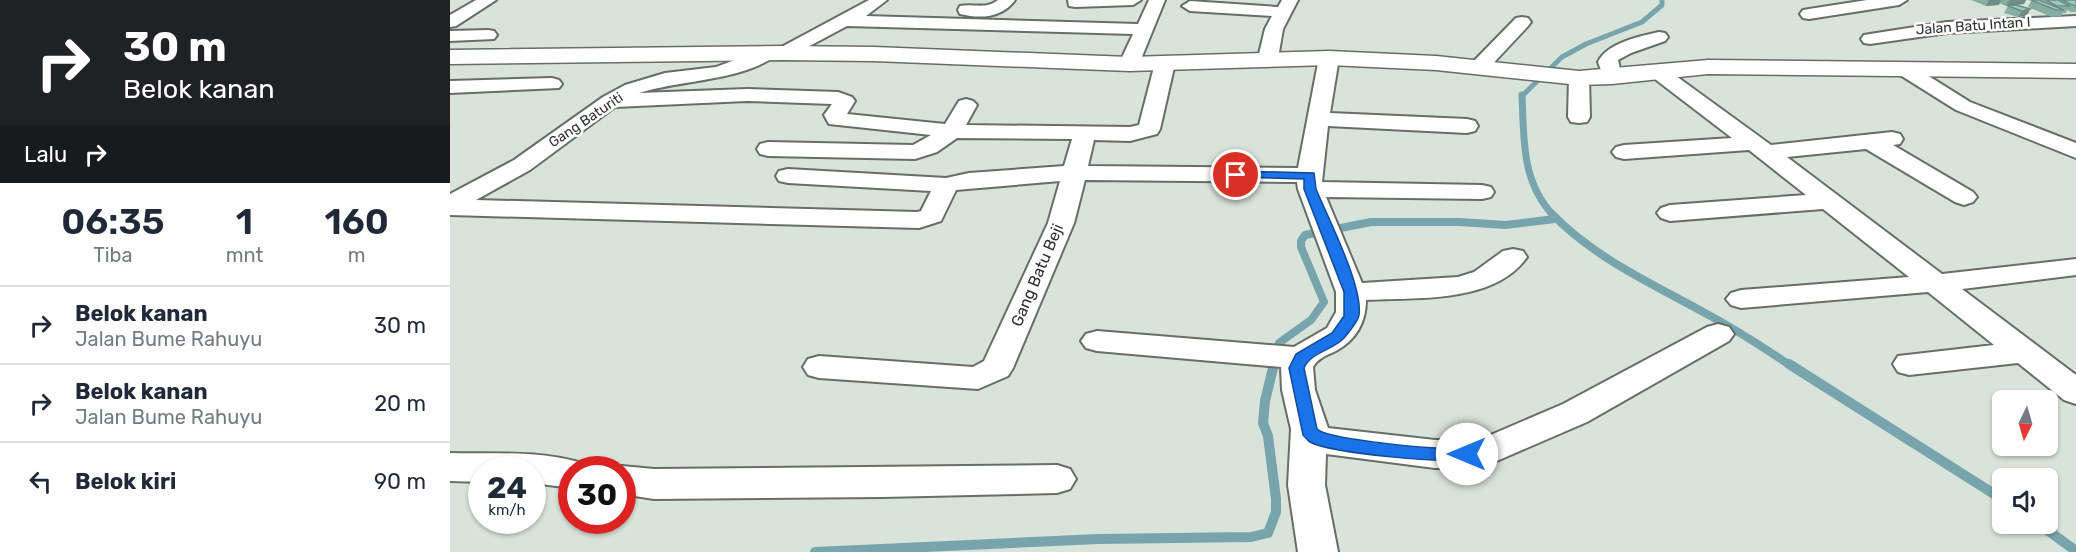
<!DOCTYPE html>
<html lang="id">
<style>
:root{--surface:#fff;--page:#f2f2f3;--text:#1f2937;--muted:#747a83;--line:#e0e1e3}
body{margin:0;font-family:Rubik,sans-serif;background:var(--page);color:var(--text);height:100vh;display:flex;flex-direction:column;font-size:22px;white-space:nowrap}
*{box-sizing:border-box;margin:0}
p{font-size:20px;color:var(--muted)}
.icon{flex:none;width:33px;height:33px;fill:none;stroke:currentColor;stroke-width:2;stroke-linecap:round;stroke-linejoin:round}
.map{position:relative;flex:1;overflow:hidden}
.drawer{display:flex;flex-direction:column;background:var(--surface);width:450px}
.drawer>*{flex:none}
.hud{background:#202124;color:#fff;overflow:hidden}
.needle{width:39px;rotate:185deg}
.buttons{position:absolute;left:1542px;top:390px;display:grid;gap:12px}
.buttons a{display:grid;place-items:center;width:66px;height:66px;border-radius:9px;background:var(--surface);box-shadow:0 2px 4px #0004;font-size:30px}
.speed{position:absolute;left:18px;top:456px;display:flex;gap:12px;font-size:30px;font-weight:700;text-align:center}
.speed>*{display:grid;place-content:center;width:78px;height:78px;border-radius:50%;background:var(--surface);box-shadow:0 2px 4px #0004;line-height:1}
.speed small{font-size:15px;font-weight:400}
.speed .limit{border:9px solid #d22;background:#fff;color:#111}
.pin{position:absolute;display:grid;place-items:center;width:51px;height:51px;color:#fff;margin:-26px;border:3px solid #fff;border-radius:50%;box-shadow:0 2px 6px #0007}
.me{position:absolute;width:66px;margin:-33px;rotate:270deg;stroke-linejoin:round;filter:drop-shadow(0 0 4px #0008)}
.turn{display:flex;align-items:center;gap:21px;height:126px;padding:0 24px;font-size:27px}
.turn .icon{width:78px;height:78px;stroke-width:2.5}
.turn b{display:block;font-size:42px;line-height:51px}
.then{display:flex;align-items:center;height:57px;padding:0 24px;background:#0003;gap:12px;font-size:22px}
.eta{display:flex;justify-content:space-evenly;align-items:center;height:102px;text-align:center}
.eta b{font-size:36px;font-weight:600;line-height:42px}
ul{padding:0;list-style:none}
li{display:flex;align-items:center;gap:18px;height:78px;padding:0 24px;border-top:2px solid var(--line)}
li div{flex:1}
li b{display:block;font-size:22px}
li em{font-style:normal}
main{display:flex;flex:1;min-height:0}
.map>svg:first-child{display:block}
.lines{fill:none;stroke-linecap:round;stroke-linejoin:round}
.stream-far3{stroke:#78a4ae;stroke-width:5}
.stream-far2{stroke:#78a4ae;stroke-width:7}
.stream-far1{stroke:#78a4ae;stroke-width:8}
.stream{stroke:#78a4ae;stroke-width:10}
.minor-casing{stroke:#656f66;stroke-width:4}
.tertiary-casing{stroke:#656f66;stroke-width:3}
.minor{fill:#fff;fill-rule:evenodd}
.tertiary{fill:#fff;fill-rule:evenodd}
.wall{fill:#87aea5}
.shaded-wall{fill:#6e8d86}
.building{fill:#9dcac0;stroke:#6e8d86;stroke-width:1.5}
.route{fill:#1a73e8;stroke:#114b97;stroke-width:1.5}
.labels{text-anchor:middle;dominant-baseline:central;stroke-width:5;stroke-linejoin:round;paint-order:stroke}
.far-street-label{font-size:14px;fill:#2e322e;stroke:#fff}
.street-label{font-size:16px;fill:#2e322e;stroke:#fff}
</style>
<main>
<section class="drawer">
<div class="hud">
<div class="turn"><svg class="icon" aria-label="right" viewBox="0 0 24 24"><path d="M7 20v-9h11M14 6l5 5-5 5"/></svg><div><b>30 m</b>Belok kanan</div></div>
<div class="then">Lalu<svg class="icon" aria-label="right" viewBox="0 0 24 24"><path d="M7 20v-9h11M14 6l5 5-5 5"/></svg></div>
</div>
<div class="eta">
<div><b>06:35</b><p>Tiba</p></div>
<div><b>1</b><p>mnt</p></div>
<div><b>160</b><p>m</p></div>
</div>
<ul>
<li><svg class="icon" aria-label="right" viewBox="0 0 24 24"><path d="M7 20v-9h11M14 6l5 5-5 5"/></svg><div><b>Belok kanan</b><p>Jalan Bume Rahuyu</p></div><em>30 m</em></li>
<li><svg class="icon" aria-label="right" viewBox="0 0 24 24"><path d="M7 20v-9h11M14 6l5 5-5 5"/></svg><div><b>Belok kanan</b><p>Jalan Bume Rahuyu</p></div><em>20 m</em></li>
<li><svg class="icon" aria-label="left" viewBox="0 0 24 24"><path d="M17 20v-9H6M10 6l-5 5 5 5"/></svg><div><b>Belok kiri</b></div><em>90 m</em></li>
</ul>
</section>
<div class="map">
<svg width="1626" height="552" viewBox="0 0 1626 552">
<rect width="100%" height="100%" fill="#d8e3d9"/>
<g class="lines">
<polyline class="stream-far3" points="1072,96 1112,57 1136,44 1192,22 1212,5 1212,0"/>
<path class="stream-far2" d="M 1072,95 C 1074,138 1071,182 1104,216"/>
<g class="stream-far1">
<path d="M 1102,214 C 1146,259 1201,283 1255,313 C 1285,329 1313,347 1341,366"/>
<polyline points="824,366 829,343 861,320 874,302 851,247 851,241 855,235 921,222 1009,222 1056,225 1105,219"/>
</g>
<g class="stream">
<polyline points="1339,364 1552,499"/>
<polyline points="1589,524 1626,551"/>
<polyline points="365,552 649,539 801,537 818,533 826,512 826,499 818,436 813,423 815,401 824,364"/>
</g>
<g class="minor-casing">
<g id="minor">
<polygon points="26,0 46,0 6,26 0,27 0,15"/>
<path d="M 419,0 L 437,0 L 416,16 L 688,24 L 699,0 L 715,0 L 689,64 L 686,68 L 672,68 L 669,64 L 683,34 L 397,26 L 339,57 L 332,59 L 325,56 C 291,81 230,80 189,93 L 297,89 L 388,92 L 402,97 L 405,101 L 397,114 L 495,124 L 509,101 L 516,99 L 523,101 L 527,105 L 516,125 L 680,127 L 689,125 L 705,63 L 708,59 L 722,59 L 725,63 L 710,129 L 707,134 L 680,141 L 644,140 L 638,166 L 848,168 L 869,58 L 872,54 L 886,54 L 889,58 L 880,113 L 1017,119 L 1025,121 L 1028,126 L 1025,131 L 1017,133 L 878,126 L 872,182 L 1032,185 L 1041,187 L 1044,192 L 1041,197 L 1032,199 L 876,197 L 912,283 L 1008,277 L 1024,272 L 1053,251 L 1063,249 L 1073,251 L 1077,257 C 1044,304 966,297 916,300 C 916,322 906,340 886,351 C 877,355 868,358 863,367 L 865,390 L 878,428 L 985,440 L 1017,440 L 1036,437 L 1113,404 L 1257,327 L 1268,324 L 1279,327 L 1284,334 L 1279,341 L 1137,422 L 1042,463 L 1017,468 L 985,468 L 876,454 L 875,485 L 888,552 L 848,552 L 838,485 L 841,429 L 832,390 L 831,367 L 647,351 L 636,348 L 631,341 L 636,334 L 647,331 L 844,347 L 877,328 L 886,312 L 886,292 L 848,189 L 847,182 L 635,180 L 624,223 L 563,368 L 558,376 L 528,389 L 369,378 L 358,375 L 353,367 L 358,359 L 369,356 L 523,367 L 534,361 L 598,223 L 610,181 L 506,190 L 491,221 L 469,228 L 0,215 L 0,194 L 64,160 L 153,97 L 175,85 L 215,73 L 266,67 L 317,48 L 324,51 ZM 297,101 L 382,104 L 374,115 L 379,124 L 481,135 L 463,145 L 318,142 L 310,144 L 307,149 L 310,154 L 318,156 L 465,159 L 487,152 L 507,138 L 622,139 L 614,166 L 519,173 L 496,178 L 338,169 L 329,171 L 326,176 L 329,181 L 338,183 L 481,191 L 471,211 L 467,212 L 26,200 L 80,170 L 165,107 Z"/>
<path d="M 548,0 L 565,0 C 552,18 531,19 510,14 L 508,10 L 510,6 C 524,3 536,10 548,0 Z"/>
<polygon points="618,0 691,0 683,5 625,7 619,6"/>
<polygon points="832,0 848,0 833,29 828,58 825,62 811,62 808,58 815,29 822,16 740,11 732,6 740,1 828,7"/>
<polygon points="1417,0 1457,0 1449,5 1359,19 1353,18 1350,14 1353,10 1359,9"/>
<polygon points="1626,16 1626,26 1497,33 1420,44 1414,43 1411,39 1414,35 1420,34 1497,22"/>
<polygon points="1072,17 1078,18 1081,22 1078,26 1035,72 1021,72 1018,68 1021,64 1066,18"/>
<polygon points="38,30 44,31 47,35 44,39 0,41 0,31"/>
<path d="M 1209,32 L 1215,33 L 1218,37 L 1215,41 L 1181,53 L 1168,60 L 1172,77 L 1169,81 L 1155,81 L 1148,62 C 1157,43 1190,36 1209,32 Z"/>
<polygon points="1454,63 1461,65 1520,102 1626,143 1626,158 1506,110 1447,73 1444,69 1447,65"/>
<polygon points="1208,66 1215,68 1321,145 1442,132 1450,134 1453,139 1450,144 1443,145 1523,192 1527,197 1523,202 1514,205 1505,202 1416,149 1337,157 1492,274 1626,259 1626,275 1512,289 1626,375 1626,404 1614,400 1568,363 1459,375 1448,372 1443,364 1448,356 1544,345 1478,292 1291,308 1281,305 1276,299 1281,293 1291,290 1459,277 1373,209 1220,221 1211,218 1207,213 1211,208 1220,205 1356,195 1299,150 1174,159 1166,157 1162,152 1166,147 1174,145 1282,138 1201,76 1198,72 1201,68"/>
<polygon points="1129,72 1136,74 1139,78 1140,117 1137,122 1129,123 1121,122 1118,117 1119,78 1122,74"/>
<polygon points="102,78 109,80 112,84 109,88 0,93 0,81"/>
<path d="M 0,453 C 44,454 92,450 135,464 L 138,470 L 122,470 L 122,488 L 82,483 L 82,470 L 32,470 L 32,482 L 0,481 Z"/>
<polygon points="607,465 620,469 626,479 620,489 607,493 432,497 204,499 172,494 172,470 160,470 172,466 204,469"/>
</g>
</g>
<g class="tertiary-casing">
<polygon id="tertiary" points="332,46 424,47 679,57 879,51 986,56 1129,71 1258,60 1626,64 1626,78 1258,74 1162,84 1129,85 986,70 879,65 679,71 424,61 332,60 0,64 0,50"/>
</g>
<use href="#minor" class="minor"/>
<use href="#tertiary" class="tertiary"/>
</g>
<g class="wall">
<polygon points="1521,0 1576,0 1574,4 1566,5 1580,9 1577,16 1568,17 1554,13 1558,6 1566,5 1556,6 1549,3 1549,5 1536,6"/>
<polygon points="1579,0 1626,0 1626,12 1621,12 1617,10 1616,13 1613,13 1611,16 1602,17 1578,7 1581,1"/>
</g>
<g class="shaded-wall">
<polygon points="1539,0 1551,0 1549,5 1536,6"/>
<polygon points="1559,0 1576,0 1574,4 1556,6"/>
<polygon points="1580,9 1577,16 1568,17 1572,11"/>
</g>
<g class="building">
<polygon points="1581,0 1589,0 1614,10 1606,10"/>
<polygon points="1596,0 1608,0 1620,6 1607,6"/>
<polygon points="1612,0 1626,0 1626,6 1625,6"/>
<polygon points="1566,5 1580,9 1572,11 1558,6"/>
</g>
<path class="route" d="M 786,171 L 864,173 L 866,189 C 878,218 913,286 909,315 C 908,322 899,332 894,338 C 883,350 861,352 854,368 L 867,429 C 877,439 967,447 986,448 C 998,448 1011,446 1023,449 L 1025,454 L 1023,459 C 1001,465 880,453 860,442 C 858,441 854,436 853,435 L 839,368 L 846,354 L 882,333 L 894,316 L 894,292 L 854,189 L 854,179 L 781,177 L 780,175 Z"/>
<g class="labels">
<g class="far-street-label">
<text transform="translate(1523 26) rotate(-4)">Jalan Batu Intan I</text>
<text transform="translate(136 120) rotate(-34)">Gang Baturiti</text>
</g>
<g class="street-label">
<text transform="translate(587 275) rotate(-67)">Gang Batu Beji</text>
</g>
</g>
</svg>
<div class="buttons">
<a><svg class="needle" viewBox="-14 -14 28 28"><path d="M0-13l5 13h-10z" fill="#e53935"/><path d="M0 13l5-13h-10z" fill="#747a83"/></svg></a>
<a><svg class="icon" aria-label="sound" viewBox="0 0 24 24"><path d="M4 9h4l5-4v14l-5-4H4zM17 9q2 3 0 6"/></svg></a>
</div>
<div class="speed"><div>24<small>km/h</small></div><div class="limit">30</div></div>
<div class="pin" style="left:786px;top:175px;background:#d93025"><svg class="icon" aria-label="arrive" viewBox="0 0 24 24"><path d="M6 21V4h12l-3 4 3 4H6"/></svg></div>
<svg class="me" style="left:1017px;top:454px" viewBox="-20 -20 40 40"><circle r="19" fill="#fff"/><path d="M0-13L10 11 0 6-10 11z" fill="#1a73e8"/></svg>
</div>
</main>
